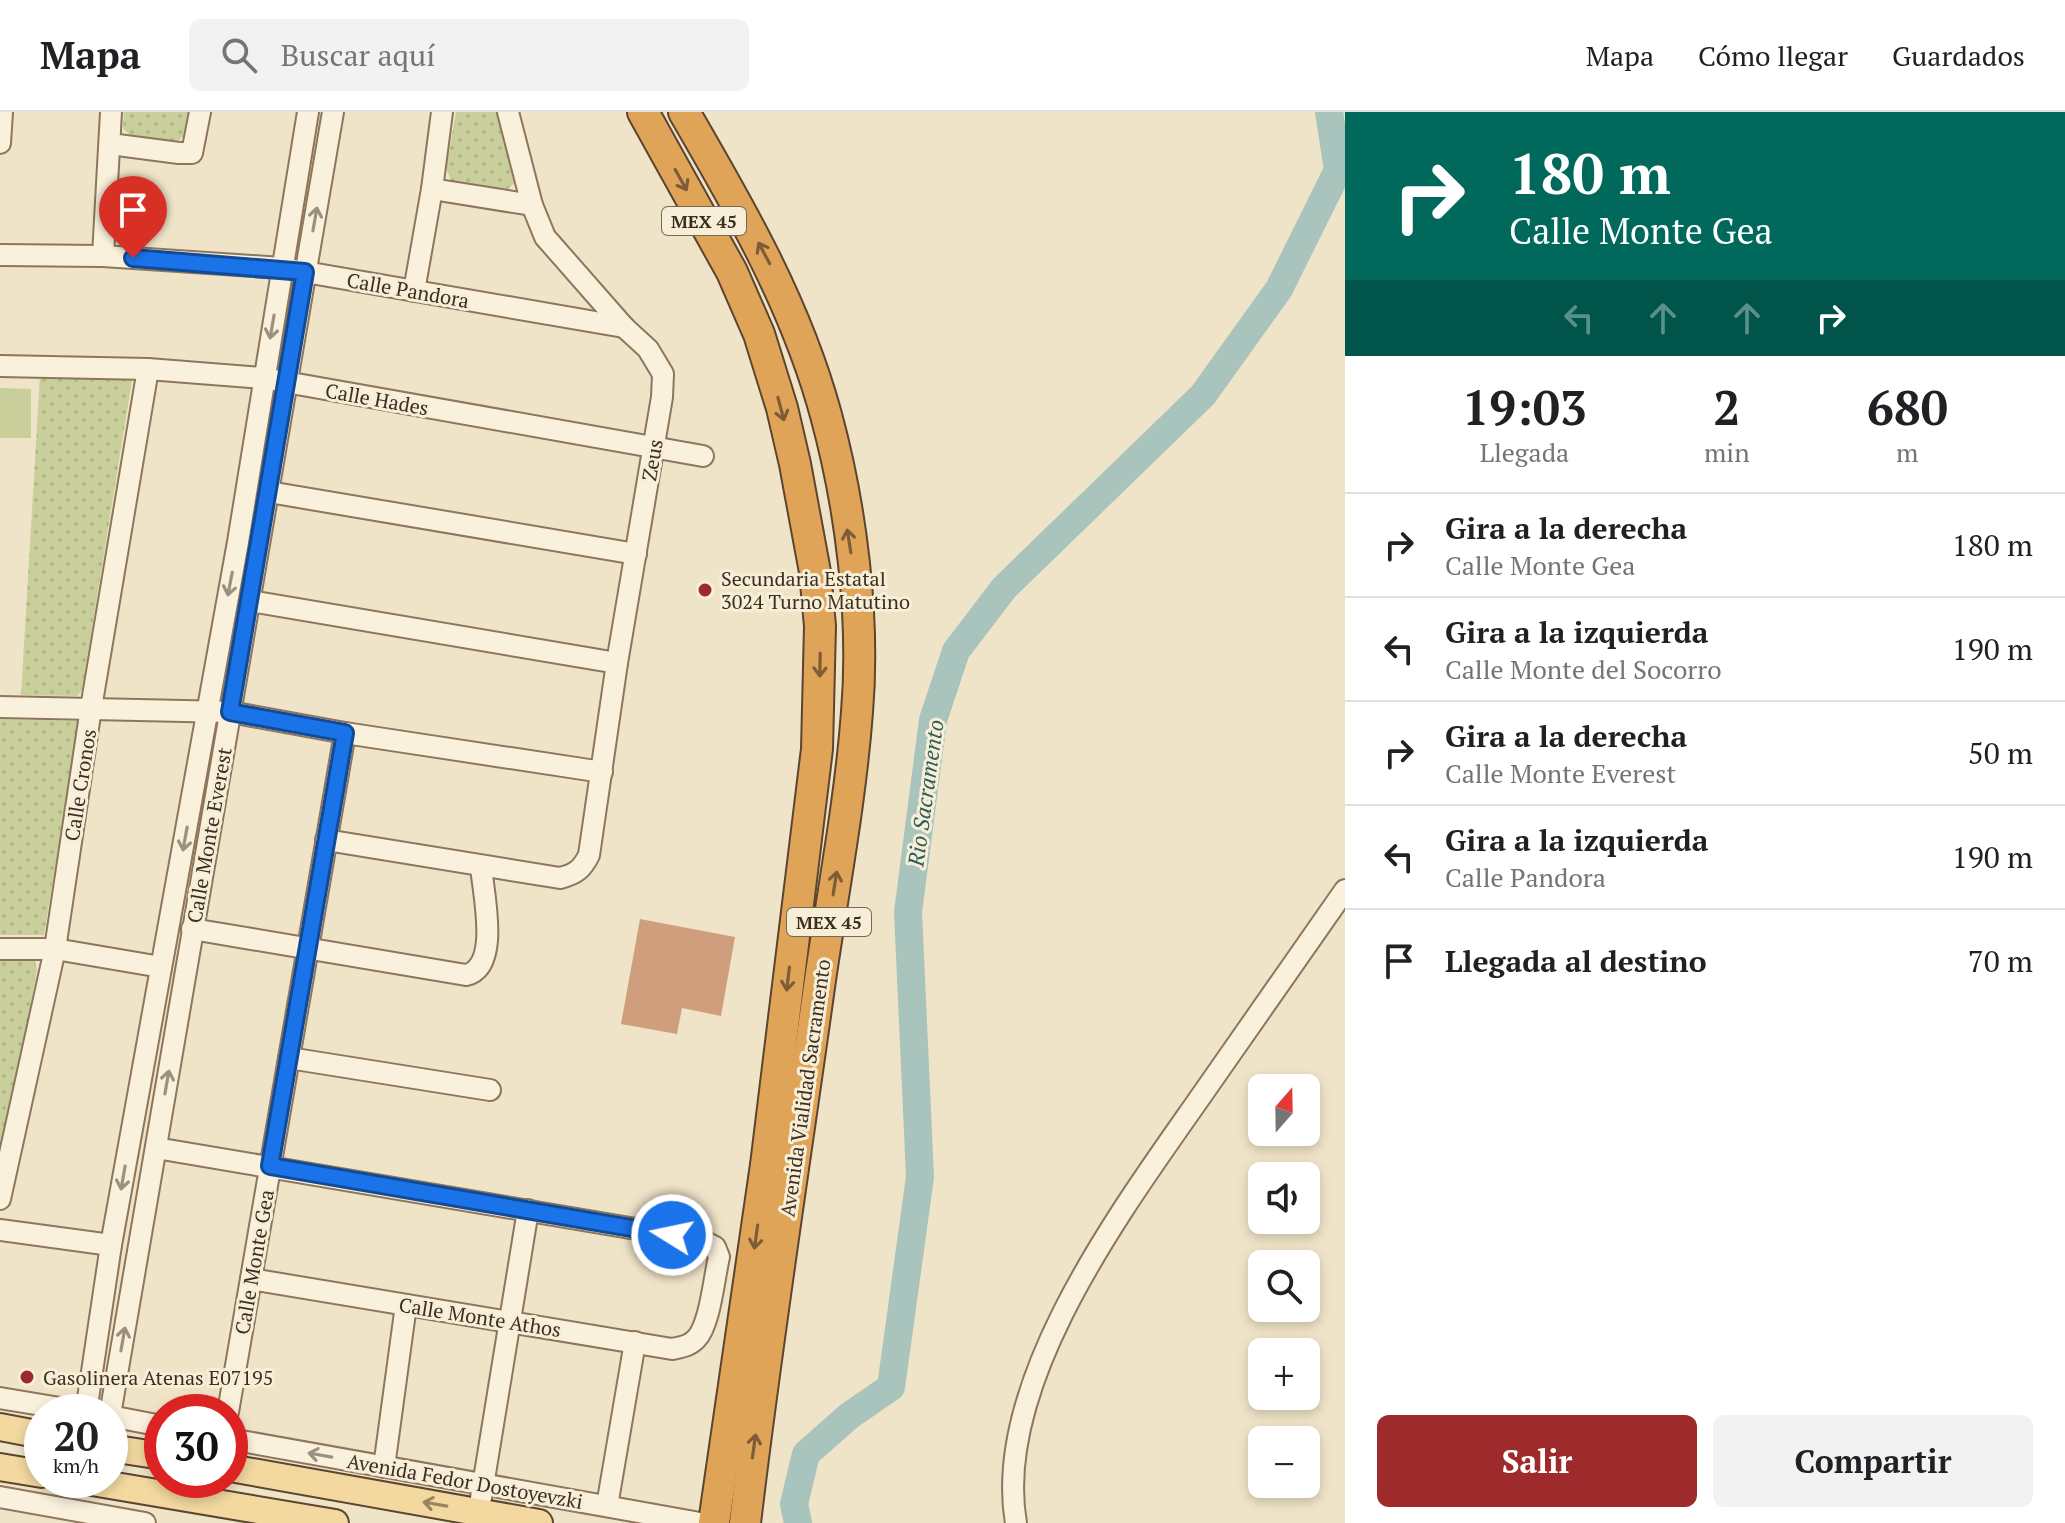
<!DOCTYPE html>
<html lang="es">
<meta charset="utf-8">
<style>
:root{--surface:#fff;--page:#f2f2f2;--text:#202124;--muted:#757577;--line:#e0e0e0;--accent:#9e2a2b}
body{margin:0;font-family:"PT Serif",serif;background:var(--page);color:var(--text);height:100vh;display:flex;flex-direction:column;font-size:30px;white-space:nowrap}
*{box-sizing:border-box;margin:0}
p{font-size:26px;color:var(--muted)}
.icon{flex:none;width:44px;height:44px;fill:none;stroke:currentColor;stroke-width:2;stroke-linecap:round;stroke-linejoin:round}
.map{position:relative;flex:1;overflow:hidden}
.drawer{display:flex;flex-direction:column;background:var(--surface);width:720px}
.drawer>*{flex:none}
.hud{background:#00695c;color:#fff;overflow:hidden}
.needle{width:52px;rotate:20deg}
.controls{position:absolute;left:1248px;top:962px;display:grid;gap:16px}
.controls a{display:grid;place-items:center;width:72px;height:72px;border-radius:12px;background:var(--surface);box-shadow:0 4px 12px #0003;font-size:40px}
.speed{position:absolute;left:24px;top:1282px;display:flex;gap:16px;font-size:40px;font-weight:700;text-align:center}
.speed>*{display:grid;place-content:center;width:104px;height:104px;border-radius:50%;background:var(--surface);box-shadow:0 4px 12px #0003;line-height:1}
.speed small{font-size:20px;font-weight:400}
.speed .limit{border:12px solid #d22;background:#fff;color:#111}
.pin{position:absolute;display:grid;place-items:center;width:68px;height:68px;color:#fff;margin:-82px -34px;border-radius:50% 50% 50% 0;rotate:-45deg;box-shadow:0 0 8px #0007}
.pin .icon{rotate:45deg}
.me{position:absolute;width:88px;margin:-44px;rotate:280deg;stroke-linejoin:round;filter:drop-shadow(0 0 6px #0008)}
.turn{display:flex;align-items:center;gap:28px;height:168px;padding:0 32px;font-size:36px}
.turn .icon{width:104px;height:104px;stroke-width:2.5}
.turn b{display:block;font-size:56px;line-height:68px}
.lanes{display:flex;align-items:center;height:76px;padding:0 32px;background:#0003;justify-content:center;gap:40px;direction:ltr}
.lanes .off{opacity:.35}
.eta{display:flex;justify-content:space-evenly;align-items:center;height:136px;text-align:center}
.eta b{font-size:48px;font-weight:700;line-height:56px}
.cta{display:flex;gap:16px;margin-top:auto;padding:16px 32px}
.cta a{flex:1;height:92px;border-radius:12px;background:var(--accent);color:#fff;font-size:32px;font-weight:700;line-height:92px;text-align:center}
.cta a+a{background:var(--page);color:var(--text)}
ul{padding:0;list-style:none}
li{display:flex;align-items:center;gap:24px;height:104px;padding:0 32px;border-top:2px solid var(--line)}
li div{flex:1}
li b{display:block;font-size:30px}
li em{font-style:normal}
header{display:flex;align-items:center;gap:48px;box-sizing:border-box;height:112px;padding:0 40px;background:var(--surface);border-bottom:2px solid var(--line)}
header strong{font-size:38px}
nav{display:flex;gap:44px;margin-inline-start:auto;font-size:28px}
.search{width:560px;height:72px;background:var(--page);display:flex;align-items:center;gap:20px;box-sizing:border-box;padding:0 28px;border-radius:12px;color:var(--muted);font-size:30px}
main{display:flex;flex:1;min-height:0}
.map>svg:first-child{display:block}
.grass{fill:#c9cf9b}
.park{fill:url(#park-dots)}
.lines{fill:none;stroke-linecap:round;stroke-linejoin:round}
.river{stroke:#a9c4bc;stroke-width:28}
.building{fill:#cf9f7d}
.minor-casing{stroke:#8d765c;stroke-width:24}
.major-casing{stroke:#5b4430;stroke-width:30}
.highway-casing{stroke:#5b4430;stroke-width:34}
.minor{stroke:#faf1dc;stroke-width:20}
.major{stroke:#f3d9a0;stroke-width:26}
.highway{stroke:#e0a458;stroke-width:30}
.oneway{stroke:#7e5d36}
.oneway2{stroke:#9c907e}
.oneway3{stroke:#988460}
.route-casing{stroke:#114b97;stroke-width:20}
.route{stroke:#1a73e8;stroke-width:14}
.poi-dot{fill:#9e2a2b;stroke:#f7eed8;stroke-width:3}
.labels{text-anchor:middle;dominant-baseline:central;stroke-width:6;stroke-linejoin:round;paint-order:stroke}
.shield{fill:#f7eed8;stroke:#756857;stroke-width:2}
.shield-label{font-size:18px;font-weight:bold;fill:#3d2e20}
.street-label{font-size:20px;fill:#3d2e20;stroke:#f7eed8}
.poi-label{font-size:20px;fill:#3d2e20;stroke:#f7eed8;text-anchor:start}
.water-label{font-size:22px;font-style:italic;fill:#2f5d5a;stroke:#f7eed8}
</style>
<header>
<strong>Mapa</strong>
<div class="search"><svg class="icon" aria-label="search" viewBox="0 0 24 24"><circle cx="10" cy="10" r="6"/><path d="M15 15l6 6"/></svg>Buscar aquí</div>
<nav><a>Mapa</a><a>Cómo llegar</a><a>Guardados</a></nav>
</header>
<main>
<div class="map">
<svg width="1345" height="1411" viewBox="0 0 1345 1411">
<defs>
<pattern id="park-dots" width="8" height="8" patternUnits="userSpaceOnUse" patternTransform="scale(2)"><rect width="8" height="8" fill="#c9cf9b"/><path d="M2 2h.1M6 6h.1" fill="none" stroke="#aeb285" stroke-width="1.8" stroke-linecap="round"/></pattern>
</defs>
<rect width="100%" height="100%" fill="#f0e4c8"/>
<polygon class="grass" points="0,276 31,277 31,326 0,326"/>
<g class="park">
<polygon points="124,0 190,0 186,22 178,29 131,24 123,16"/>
<polygon points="456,0 496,0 515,71 505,79 453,73 446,56"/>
<polygon points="123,263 132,268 82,578 77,584 21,583 40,264"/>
<polygon points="0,607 79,609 44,823 0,823"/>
<polygon points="0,847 35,849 37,858 0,1059"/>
</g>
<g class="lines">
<polyline class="river" points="798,1411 794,1392 806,1342 849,1304 891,1275 920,1065 908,800 933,608 956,539 1004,476 1203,283 1279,177 1338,58 1329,0"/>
</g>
<polygon class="building" points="640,807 735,825 721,904 682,896 677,922 621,912"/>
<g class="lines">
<g class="minor-casing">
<g id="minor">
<polyline points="0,31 2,0"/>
<polyline points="110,32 179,41 192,41 200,0"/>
<polyline points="432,77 532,93"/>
<polyline points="0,143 103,144 282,156 624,215"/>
<polyline points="103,144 111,0"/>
<polyline points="414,179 432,77 442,0"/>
<polyline points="0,254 148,257 263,266 703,344"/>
<polyline points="269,380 636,442"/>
<polyline points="250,489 617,551"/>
<polyline points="0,595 230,600 345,621 602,660"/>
<path d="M 326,728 L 560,766 C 576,762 582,757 589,743 L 617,551 L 662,285 L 663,262 L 648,237 L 624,215 L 545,125 L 532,93 L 508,0"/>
<path d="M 192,817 L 466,863 C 501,855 483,781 481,754"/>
<polyline points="0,837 55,837 161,855"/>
<polyline points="289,946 490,978"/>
<path d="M 156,1036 L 701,1128 L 715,1135 L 719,1145 C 714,1166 710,1213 696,1227 C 689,1234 682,1235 672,1237 L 251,1167"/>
<polyline points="0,1087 55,837 91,596 148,257"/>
<polyline points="0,1118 111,1133"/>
<polyline points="0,1286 84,1300"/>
<polyline points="86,1300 111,1133 238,430 308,0"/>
<polyline points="228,1300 345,621"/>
<polyline points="110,1303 333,0"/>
<polyline points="110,1304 162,1314"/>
<polyline points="230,1327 700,1411"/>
<polyline points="384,1355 406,1193"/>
<polyline points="0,1385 145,1411"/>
<polyline points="481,1386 528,1098"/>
<polyline points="607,1394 635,1230"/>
<path d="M 1016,1411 C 991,1268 1129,1088 1206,977 C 1253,910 1299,844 1345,778"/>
</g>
</g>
<g class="major-casing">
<g id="major">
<polyline points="0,1315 42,1323"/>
<polyline points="110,1336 162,1344"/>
<polyline points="0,1355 42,1362"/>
<polyline points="230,1356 539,1411"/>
<polyline points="80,1368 335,1411"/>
</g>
</g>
<g class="highway-casing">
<g id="highway">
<polyline points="643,0 732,160 759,222 782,296 795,352 815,460 820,514 817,637 766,1053 714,1411"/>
<path d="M 684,0 C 741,98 796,193 826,303 C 851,395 865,505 857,600 C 850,693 832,784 819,875 C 794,1054 766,1232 745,1411"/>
</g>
</g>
<use href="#minor" class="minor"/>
<use href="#major" class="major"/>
<use href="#highway" class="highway"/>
</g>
<defs><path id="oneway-shaft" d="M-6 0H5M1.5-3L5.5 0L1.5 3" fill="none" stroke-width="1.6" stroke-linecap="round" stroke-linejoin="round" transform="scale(2)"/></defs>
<g class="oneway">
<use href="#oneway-shaft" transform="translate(681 68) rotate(61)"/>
<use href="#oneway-shaft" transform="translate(764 141) rotate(-118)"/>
<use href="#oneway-shaft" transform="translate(781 297) rotate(75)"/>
<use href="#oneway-shaft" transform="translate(849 429) rotate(-99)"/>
<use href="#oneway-shaft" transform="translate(820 553) rotate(91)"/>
<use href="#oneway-shaft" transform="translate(835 771) rotate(-81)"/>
<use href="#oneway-shaft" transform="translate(788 867) rotate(97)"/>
<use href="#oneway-shaft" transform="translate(756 1125) rotate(98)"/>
<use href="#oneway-shaft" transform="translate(754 1334) rotate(-82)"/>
</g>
<g class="oneway2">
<use href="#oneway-shaft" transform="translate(315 107) rotate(-80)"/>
<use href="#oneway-shaft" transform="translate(272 215) rotate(100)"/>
<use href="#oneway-shaft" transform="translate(230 472) rotate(101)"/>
<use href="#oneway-shaft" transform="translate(185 727) rotate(100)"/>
<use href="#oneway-shaft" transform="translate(167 970) rotate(-80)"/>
<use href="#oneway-shaft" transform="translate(123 1066) rotate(100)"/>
<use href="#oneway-shaft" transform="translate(123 1227) rotate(-80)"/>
<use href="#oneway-shaft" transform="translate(320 1343) rotate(-170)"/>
</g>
<use class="oneway3" href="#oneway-shaft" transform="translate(435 1392) rotate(-170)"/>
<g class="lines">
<g class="route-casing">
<polyline id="route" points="133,146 305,160 230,600 345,621 270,1054 672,1123"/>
</g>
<use href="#route" class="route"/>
</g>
<g class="poi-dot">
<circle cx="705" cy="478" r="8"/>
<circle cx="27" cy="1265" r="8"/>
</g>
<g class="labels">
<g class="shield">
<rect x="662" y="95" width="84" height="28" rx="6"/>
<rect x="787" y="796" width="84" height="28" rx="6"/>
</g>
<g class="shield-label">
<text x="704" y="109">MEX 45</text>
<text x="829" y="810">MEX 45</text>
</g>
<g class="street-label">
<text transform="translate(408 178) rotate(10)">Calle Pandora</text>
<text transform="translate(377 287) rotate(10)">Calle Hades</text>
<text transform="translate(652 348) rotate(-80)">Zeus</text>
<text transform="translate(80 673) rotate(-81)">Calle Cronos</text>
<text transform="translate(209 723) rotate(-80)">Calle Monte Everest</text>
<text transform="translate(805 976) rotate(-82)">Avenida Vialidad Sacramento</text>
<text transform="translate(254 1150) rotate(-80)">Calle Monte Gea</text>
<text transform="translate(480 1205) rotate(9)">Calle Monte Athos</text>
<text transform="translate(465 1369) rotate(10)">Avenida Fedor Dostoyevzki</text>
</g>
<g class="poi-label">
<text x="721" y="466">Secundaria Estatal<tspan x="721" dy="23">3024 Turno Matutino</tspan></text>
<text x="43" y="1265">Gasolinera Atenas E07195</text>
</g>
<g class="water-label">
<text transform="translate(925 681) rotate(-82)">Rio Sacramento</text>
</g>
</g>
</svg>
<div class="controls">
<a><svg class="needle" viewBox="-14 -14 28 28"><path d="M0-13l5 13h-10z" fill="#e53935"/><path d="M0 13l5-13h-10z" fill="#757577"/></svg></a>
<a><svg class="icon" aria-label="sound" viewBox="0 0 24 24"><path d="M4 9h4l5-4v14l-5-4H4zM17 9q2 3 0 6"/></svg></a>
<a><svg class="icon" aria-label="search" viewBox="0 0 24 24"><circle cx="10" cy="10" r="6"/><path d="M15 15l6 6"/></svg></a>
<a>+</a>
<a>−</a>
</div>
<div class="speed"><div>20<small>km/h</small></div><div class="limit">30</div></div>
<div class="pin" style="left:133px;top:146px;background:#d93025"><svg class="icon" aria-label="arrive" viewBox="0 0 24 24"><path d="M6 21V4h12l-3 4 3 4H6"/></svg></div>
<svg class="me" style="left:672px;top:1123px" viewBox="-20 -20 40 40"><circle r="17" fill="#1a73e8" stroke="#fff" stroke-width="3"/><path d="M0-11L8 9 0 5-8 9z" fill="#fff"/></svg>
</div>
<section class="drawer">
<div class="hud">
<div class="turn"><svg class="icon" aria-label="right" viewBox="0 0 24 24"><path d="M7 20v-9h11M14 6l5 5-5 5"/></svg><div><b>180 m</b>Calle Monte Gea</div></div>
<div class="lanes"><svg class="icon off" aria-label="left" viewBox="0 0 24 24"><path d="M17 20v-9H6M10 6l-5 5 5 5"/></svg><svg class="icon off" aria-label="ahead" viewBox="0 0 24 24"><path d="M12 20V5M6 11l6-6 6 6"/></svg><svg class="icon off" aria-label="ahead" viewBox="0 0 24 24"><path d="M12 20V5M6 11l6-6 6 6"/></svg><svg class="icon" aria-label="right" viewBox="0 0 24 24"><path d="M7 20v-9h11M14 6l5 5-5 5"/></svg></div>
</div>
<div class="eta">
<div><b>19:03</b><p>Llegada</p></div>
<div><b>2</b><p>min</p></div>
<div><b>680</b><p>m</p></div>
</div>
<ul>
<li><svg class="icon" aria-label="right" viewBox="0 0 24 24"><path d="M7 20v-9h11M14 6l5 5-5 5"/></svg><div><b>Gira a la derecha</b><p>Calle Monte Gea</p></div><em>180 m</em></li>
<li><svg class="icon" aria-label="left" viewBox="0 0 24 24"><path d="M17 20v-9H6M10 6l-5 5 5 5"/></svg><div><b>Gira a la izquierda</b><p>Calle Monte del Socorro</p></div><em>190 m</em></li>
<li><svg class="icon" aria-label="right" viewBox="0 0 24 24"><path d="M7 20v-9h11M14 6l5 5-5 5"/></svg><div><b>Gira a la derecha</b><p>Calle Monte Everest</p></div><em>50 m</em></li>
<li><svg class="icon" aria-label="left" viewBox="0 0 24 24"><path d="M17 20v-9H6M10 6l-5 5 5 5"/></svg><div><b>Gira a la izquierda</b><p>Calle Pandora</p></div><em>190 m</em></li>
<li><svg class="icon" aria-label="arrive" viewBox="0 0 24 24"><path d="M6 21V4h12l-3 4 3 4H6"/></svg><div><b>Llegada al destino</b></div><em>70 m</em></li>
</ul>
<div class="cta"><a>Salir</a><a>Compartir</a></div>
</section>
</main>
